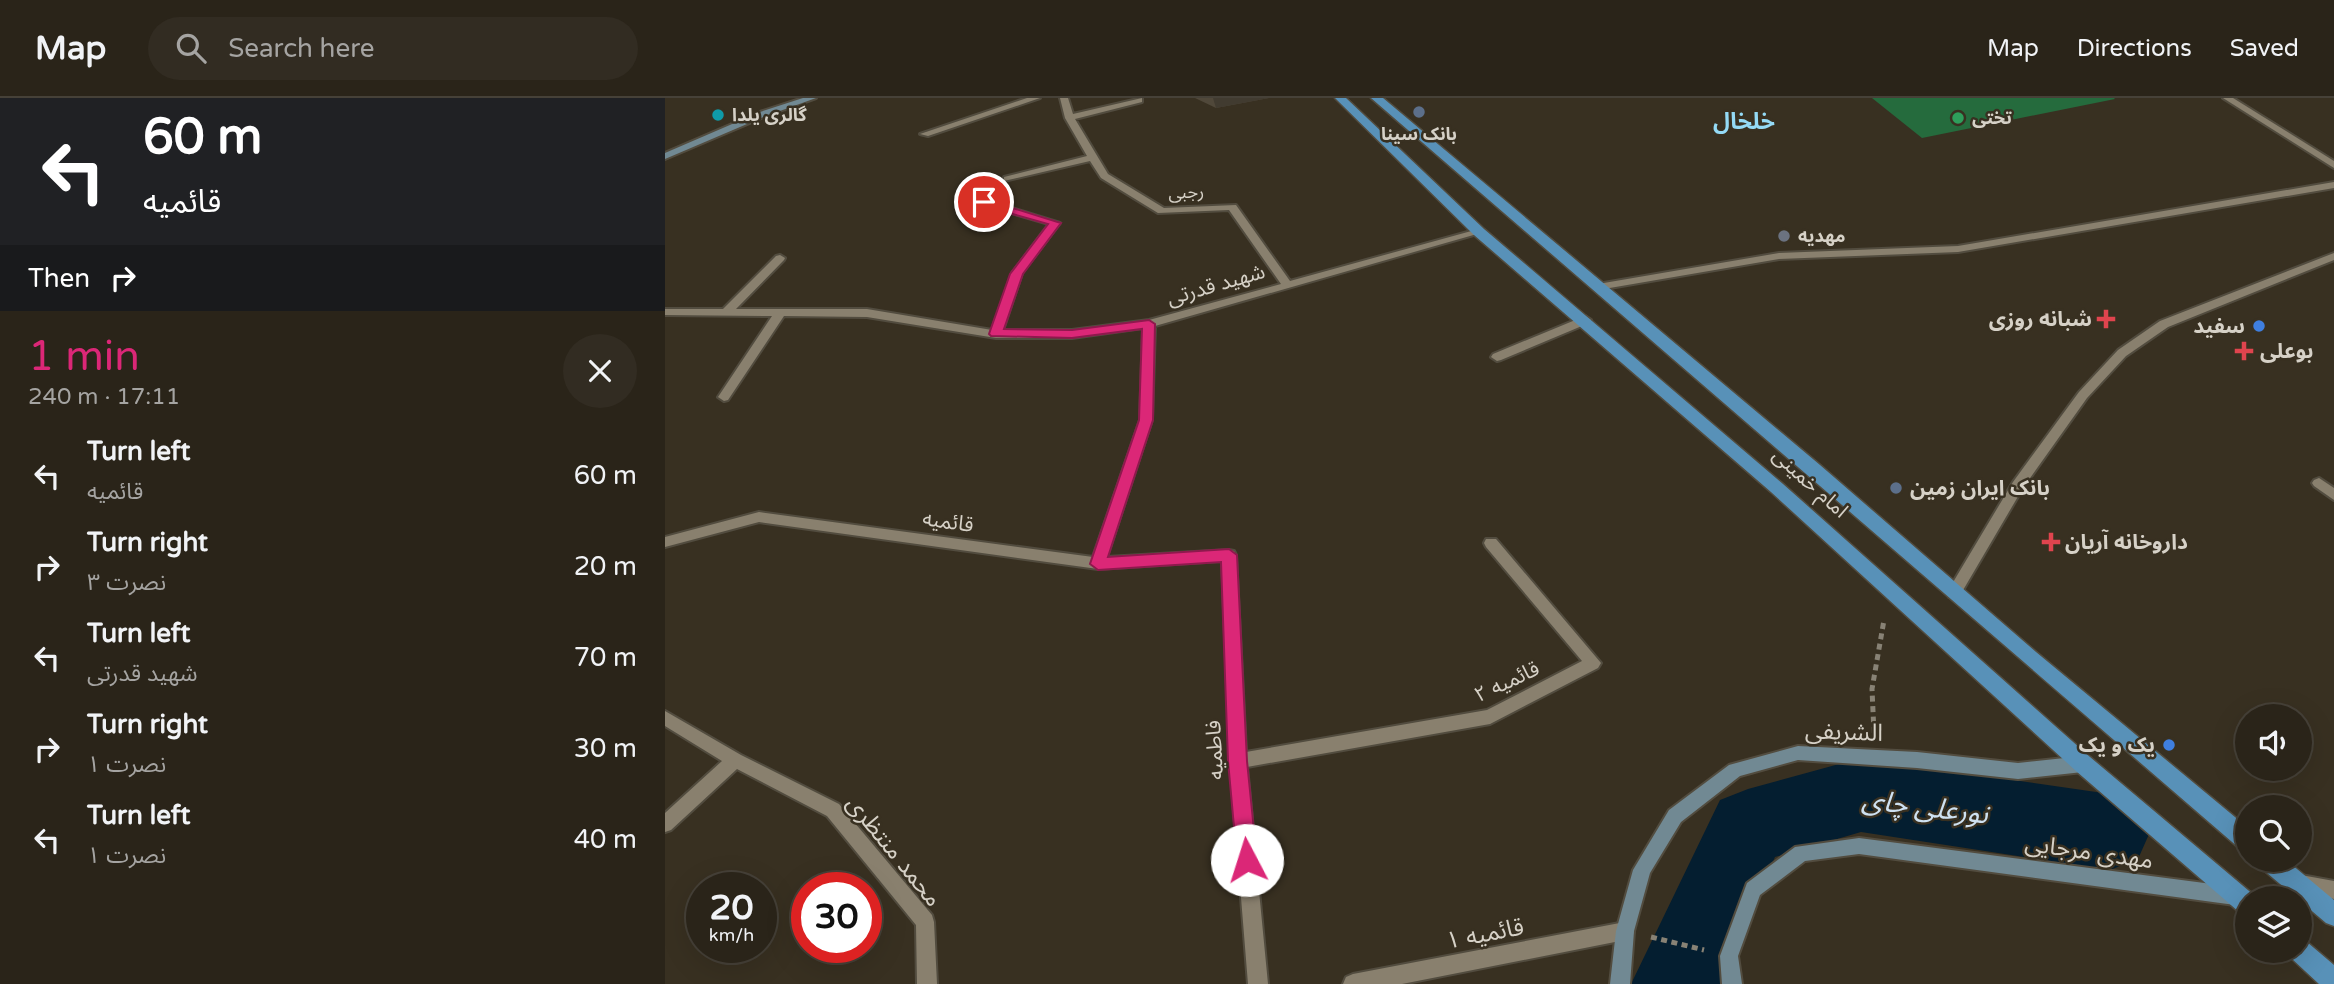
<!DOCTYPE html>
<meta charset="utf-8">
<style>
:root{--surface:#2a2419;--page:#322c22;--text:#f1f3f6;--muted:#a5a4a2;--line:#464138;--accent:#db2777}
body{margin:0;font-family:"Varela Round","Noto Sans Arabic",sans-serif;background:var(--page);color:var(--text);height:100vh;display:flex;flex-direction:column;font-size:26px;white-space:nowrap}
*{box-sizing:border-box;margin:0}
p{font-size:23px;color:var(--muted)}
.icon{flex:none;width:38px;height:38px;fill:none;stroke:currentColor;stroke-width:2;stroke-linecap:round;stroke-linejoin:round}
.map{position:relative;flex:1;overflow:hidden}
.sheet{display:flex;flex-direction:column;background:var(--surface);width:665px}
.sheet>*{flex:none}
.guide{background:#202124;color:#fff;overflow:hidden}
.fabs{position:absolute;left:1570px;top:606px;display:grid;gap:14px}
.fabs a{display:grid;place-items:center;width:77px;height:77px;border-radius:50%;background:var(--surface);box-shadow:0 7px 28px #0002,0 0 0 2px var(--line);font-size:35px}
.speed{position:absolute;left:21px;top:774px;display:flex;gap:14px;font-size:35px;font-weight:700;text-align:center}
.speed>*{display:grid;place-content:center;width:91px;height:91px;border-radius:50%;background:var(--surface);box-shadow:0 7px 28px #0002,0 0 0 2px var(--line);line-height:1}
.speed small{font-size:18px;font-weight:400}
.speed .limit{border:10px solid #d22;background:#fff;color:#111}
.pin{position:absolute;display:grid;place-items:center;width:60px;height:60px;color:#fff;margin:-30px;border:4px solid #fff;border-radius:50%;box-shadow:0 2px 7px #0007}
.me{position:absolute;width:77px;margin:-38px;rotate:355deg;stroke-linejoin:round;filter:drop-shadow(0 0 5px #0008)}
.turn{display:flex;align-items:center;gap:24px;height:147px;padding:0 28px;font-size:32px}
.turn .icon{width:91px;height:91px;stroke-width:2.5}
.turn b{display:block;font-size:49px;line-height:60px}
.then{display:flex;align-items:center;height:66px;padding:0 28px;background:#0003;gap:14px;font-size:26px}
.round{display:grid;place-items:center;flex:none;width:74px;height:74px;border-radius:37px;background:var(--page)}
.headline{display:flex;align-items:center;justify-content:space-between;height:119px;padding:0 28px}
h1{font-size:42px;font-weight:600;line-height:52px;color:var(--accent)}
ul{padding:0;list-style:none}
li{display:flex;align-items:center;gap:21px;height:91px;padding:0 28px}
li div{flex:1}
li b{display:block;font-size:26px}
li em{font-style:normal}
header{display:flex;align-items:center;gap:42px;box-sizing:border-box;height:98px;padding:0 35px;background:var(--surface);border-bottom:2px solid var(--line)}
header strong{font-size:33px}
nav{display:flex;gap:38px;margin-inline-start:auto;font-size:24px}
.search{width:490px;height:63px;background:var(--page);display:flex;align-items:center;gap:18px;box-sizing:border-box;padding:0 24px;border-radius:38px;color:var(--muted);font-size:26px}
main{display:flex;flex:1;min-height:0}
.map>svg:first-child{display:block}
.green{fill:#256b3d}
.lines{fill:none;stroke-linecap:round;stroke-linejoin:round}
.river{fill:#041e30;fill-rule:evenodd}
.minor-casing{stroke:#524c3f;stroke-width:4}
.tertiary-casing{stroke:#524c3f;stroke-width:4}
.secondary-casing{stroke:#524c3f;stroke-width:4}
.primary-casing{stroke:#524c3f;stroke-width:3}
.path{stroke:#888275;stroke-width:5;stroke-dasharray:6 4.5;stroke-linecap:butt}
.minor{fill:#89806e;fill-rule:evenodd}
.tertiary{fill:#89806e;fill-rule:evenodd}
.secondary{fill:#718993;fill-rule:evenodd}
.primary{fill:#5891b8;fill-rule:evenodd}
.wall{fill:#50483a}
.shaded-wall{fill:#413b30}
.route{fill:#db2777;stroke:#8e194d;stroke-width:2}
.service-dot{fill:#5c6f8a;stroke:#383021;stroke-width:2.5}
.culture-dot{fill:#0f9aa8;stroke:#383021;stroke-width:2.5}
.leisure-dot{fill:#2e9e5b;stroke:#383021;stroke-width:2.5}
.worship-dot{fill:#6b7280;stroke:#383021;stroke-width:2.5}
.health-dot{fill:#e0444e;stroke:#383021;stroke-width:2.5}
.shop-dot{fill:#3f7fe0;stroke:#383021;stroke-width:2.5}
.labels{text-anchor:middle;dominant-baseline:central;stroke-width:5;stroke-linejoin:round;paint-order:stroke}
.far-poi-label{font-size:18px;font-weight:bold;fill:#d6d1c7;stroke:#383021;text-anchor:start}
.far-street-label{font-size:18px;fill:#d6d1c7;stroke:#383021}
.street-label{font-size:21px;fill:#d6d1c7;stroke:#383021}
.poi-label{font-size:21px;font-weight:bold;fill:#d6d1c7;stroke:#383021;text-anchor:end}
.far-district-label{font-size:23px;font-weight:bold;fill:#94daf6;stroke:#383021}
.near-street-label{font-size:24px;fill:#d6d1c7;stroke:#383021}
.near-water-label{font-size:28px;font-style:italic;fill:#cee1f1;stroke:#383021}
</style>
<header>
<strong>Map</strong>
<div class="search"><svg class="icon" aria-label="search" viewBox="0 0 24 24"><circle cx="10" cy="10" r="6"/><path d="M15 15l6 6"/></svg>Search here</div>
<nav><a>Map</a><a>Directions</a><a>Saved</a></nav>
</header>
<main>
<section class="sheet">
<div class="guide">
<div class="turn"><svg class="icon" aria-label="left" viewBox="0 0 24 24"><path d="M17 20v-9H6M10 6l-5 5 5 5"/></svg><div><b>60 m</b>قائمیه</div></div>
<div class="then">Then<svg class="icon" aria-label="right" viewBox="0 0 24 24"><path d="M7 20v-9h11M14 6l5 5-5 5"/></svg></div>
</div>
<div class="headline"><div><h1>1 min</h1><p>240 m · 17:11</p></div><a class="round"><svg class="icon" aria-label="close" viewBox="0 0 24 24"><path d="M6 6l12 12M18 6L6 18"/></svg></a></div>
<ul>
<li><svg class="icon" aria-label="left" viewBox="0 0 24 24"><path d="M17 20v-9H6M10 6l-5 5 5 5"/></svg><div><b>Turn left</b><p>قائمیه</p></div><em>60 m</em></li>
<li><svg class="icon" aria-label="right" viewBox="0 0 24 24"><path d="M7 20v-9h11M14 6l5 5-5 5"/></svg><div><b>Turn right</b><p>نصرت ۳</p></div><em>20 m</em></li>
<li><svg class="icon" aria-label="left" viewBox="0 0 24 24"><path d="M17 20v-9H6M10 6l-5 5 5 5"/></svg><div><b>Turn left</b><p>شهید قدرتی</p></div><em>70 m</em></li>
<li><svg class="icon" aria-label="right" viewBox="0 0 24 24"><path d="M7 20v-9h11M14 6l5 5-5 5"/></svg><div><b>Turn right</b><p>نصرت ۱</p></div><em>30 m</em></li>
<li><svg class="icon" aria-label="left" viewBox="0 0 24 24"><path d="M17 20v-9H6M10 6l-5 5 5 5"/></svg><div><b>Turn left</b><p>نصرت ۱</p></div><em>40 m</em></li>
</ul>
</section>
<div class="map">
<svg width="1669" height="886" viewBox="0 0 1669 886">
<rect width="100%" height="100%" fill="#383021"/>
<polygon class="green" points="1207,0 1449,0 1450,1 1257,40"/>
<g class="lines">
<polygon class="river" points="1196,660 1445,696 1473,707 1485,734 1473,761 1445,772 1196,734 1110,759 1055,886 966,886 1055,702 1083,691"/>
<g class="minor-casing">
<g id="minor">
<polygon points="362,0 375,0 263,38 255,36"/>
<polygon points="395,0 403,0 408,16 477,0 477,4 410,21 443,76 499,110 571,107 625,183 810,132 818,132 819,134 490,228 487,322 442,459 564,452 569,453 571,457 581,654 822,612 917,563 821,449 819,445 821,441 831,441 936,565 933,570 825,626 582,669 603,886 583,886 565,663 557,463 433,471 94,424 0,449 0,439 94,414 428,459 475,322 478,230 407,240 331,240 202,219 119,218 63,302 59,303 53,299 107,218 0,217 0,211 58,211 111,158 115,157 120,160 119,162 71,211 202,211 327,232 347,175 384,126 292,99 291,97 296,94 395,125 357,175 338,232 407,232 484,222 616,186 564,112 493,115 436,80 425,63 339,83 339,79 422,58 400,20"/>
<polygon points="1558,0 1568,0 1669,63 1669,70"/>
<polygon points="1669,84 1669,90 1293,154 1114,161 933,192 927,189 933,186 1114,155 1293,148"/>
<polygon points="920,218 926,222 924,225 836,262 832,263 826,259 828,256"/>
<polygon points="1654,380 1669,390 1669,402 1649,388 1647,385 1649,382"/>
<polygon points="0,613 76,657 174,706 267,817 269,824 272,886 252,886 251,827 162,718 72,671 6,732 0,734 0,715 57,663 0,628"/>
<polygon points="960,824 967,826 969,833 967,840 960,842 737,886 678,886 681,879 688,876"/>
</g>
</g>
<g class="tertiary-casing">
<g id="tertiary">
<polygon points="1669,155 1669,162 1503,229 1461,258 1422,300 1358,390 1294,499 1284,499 1282,495 1284,491 1348,384 1414,294 1453,252 1495,223"/>
<polygon points="1636,777 1669,783 1669,801 1630,792 1627,786 1630,780"/>
</g>
</g>
<g class="secondary-casing">
<g id="secondary">
<polygon points="138,0 151,0 101,18 0,61 0,55 95,14"/>
<polygon points="1133,648 1252,654 1353,665 1418,658 1424,661 1426,666 1424,671 1418,674 1353,681 1252,670 1133,662 1075,678 1016,724 985,775 969,833 965,886 945,886 951,833 968,772 1004,712 1064,667"/>
<polygon points="1194,740 1570,789 1576,792 1579,798 1576,804 1570,807 1194,756 1140,763 1095,797 1073,858 1077,886 1057,886 1055,858 1082,785 1130,749"/>
</g>
</g>
<g class="primary-casing">
<g id="primary">
<polygon points="670,0 681,0 819,131 1118,386 1425,659 1590,798 1582,800 1582,817 1574,814 1411,673 1106,394 809,137"/>
<polygon points="706,0 718,0 1155,367 1371,554 1582,729 1582,754 1574,750"/>
<polygon points="1592,761 1620,761 1669,802 1669,828 1661,825 1595,769"/>
<polygon points="1634,840 1642,844 1669,867 1669,886 1654,886 1626,860 1622,852 1634,852"/>
</g>
</g>
<g class="path">
<polyline points="1209,635 1207,591 1219,522"/>
<polyline points="986,839 1039,852"/>
</g>
<use href="#minor" class="minor"/>
<use href="#tertiary" class="tertiary"/>
<use href="#secondary" class="secondary"/>
<use href="#primary" class="primary"/>
</g>
<polygon class="wall" points="530,0 604,0 551,10"/>
<polygon class="shaded-wall" points="548,0 604,0 551,10"/>
<polygon class="route" points="319,101 396,125 358,176 339,231 407,232 484,222 490,226 488,322 443,459 564,451 572,457 582,663 592,762 589,769 582,772 575,769 572,762 563,663 556,464 433,472 425,466 474,322 477,231 407,240 326,238 324,236 345,176 383,126 315,107 315,102"/>
<g class="service-dot">
<circle cx="754" cy="14" r="7"/>
<circle cx="1231" cy="390" r="7"/>
</g>
<circle class="culture-dot" cx="53" cy="17" r="7"/>
<circle class="leisure-dot" cx="1293" cy="20" r="7"/>
<circle class="worship-dot" cx="1119" cy="138" r="7"/>
<g class="health-dot">
<path d="M1437.5 210.5h7v7h7v7h-7v7h-7v-7h-7v-7h7z"/>
<path d="M1575.5 242.5h7v7h7v7h-7v7h-7v-7h-7v-7h7z"/>
<path d="M1382.5 433.5h7v7h7v7h-7v7h-7v-7h-7v-7h7z"/>
</g>
<g class="shop-dot">
<circle cx="1594" cy="228" r="7"/>
<circle cx="1504" cy="647" r="7"/>
</g>
<g class="labels">
<g class="far-poi-label">
<text x="67" y="17">گالری یلدا</text>
<text x="1307" y="20">تختی</text>
<text x="754" y="36" text-anchor="middle">بانک سینا</text>
<text x="1133" y="138">مهدیه</text>
</g>
<g class="far-street-label">
<text transform="translate(521 94) rotate(-3)">رجبی</text>
</g>
<g class="street-label">
<text transform="translate(551 187) rotate(-16)">شهید قدرتی</text>
<text transform="translate(1145 385) rotate(42)">امام خمینی</text>
<text transform="translate(283 424) rotate(8)">قائمیه</text>
<text transform="translate(842 584) rotate(-25)">قائمیه ۲</text>
<text transform="translate(550 652) rotate(-93)">فاطمیه</text>
</g>
<g class="poi-label">
<text x="1427" y="221">شبانه روزی</text>
<text x="1580" y="228">سفید</text>
<text x="1595" y="253" text-anchor="start">بوعلی</text>
<text x="1245" y="390" text-anchor="start">بانک ایران زمین</text>
<text x="1400" y="444" text-anchor="start">داروخانه آریان</text>
<text x="1490" y="647">یک و یک</text>
</g>
<g class="far-district-label">
<text x="1079" y="24">خلخال</text>
</g>
<g class="near-street-label">
<text transform="translate(1179 634) rotate(2)">الشریفی</text>
<text transform="translate(229 753) rotate(51)">محمد منتظری</text>
<text transform="translate(1424 754) rotate(8)">مهدی مرجایی</text>
<text transform="translate(820 836) rotate(-11)">قائمیه ۱</text>
</g>
<g class="near-water-label">
<text transform="translate(1260 709) rotate(7)">نورعلی چای</text>
</g>
</g>
</svg>
<div class="fabs">
<a><svg class="icon" aria-label="sound" viewBox="0 0 24 24"><path d="M4 9h4l5-4v14l-5-4H4zM17 9q2 3 0 6"/></svg></a>
<a><svg class="icon" aria-label="search" viewBox="0 0 24 24"><circle cx="10" cy="10" r="6"/><path d="M15 15l6 6"/></svg></a>
<a><svg class="icon" aria-label="layers" viewBox="0 0 24 24"><path d="M12 4l9 5-9 5-9-5zM3 14l9 5 9-5"/></svg></a>
</div>
<div class="speed"><div>20<small>km/h</small></div><div class="limit">30</div></div>
<div class="pin" style="left:319px;top:104px;background:#d93025"><svg class="icon" aria-label="arrive" viewBox="0 0 24 24"><path d="M6 21V4h12l-3 4 3 4H6"/></svg></div>
<svg class="me" style="left:582px;top:762px" viewBox="-20 -20 40 40"><circle r="19" fill="#fff"/><path d="M0-13L10 11 0 6-10 11z" fill="#db2777"/></svg>
</div>
</main>
